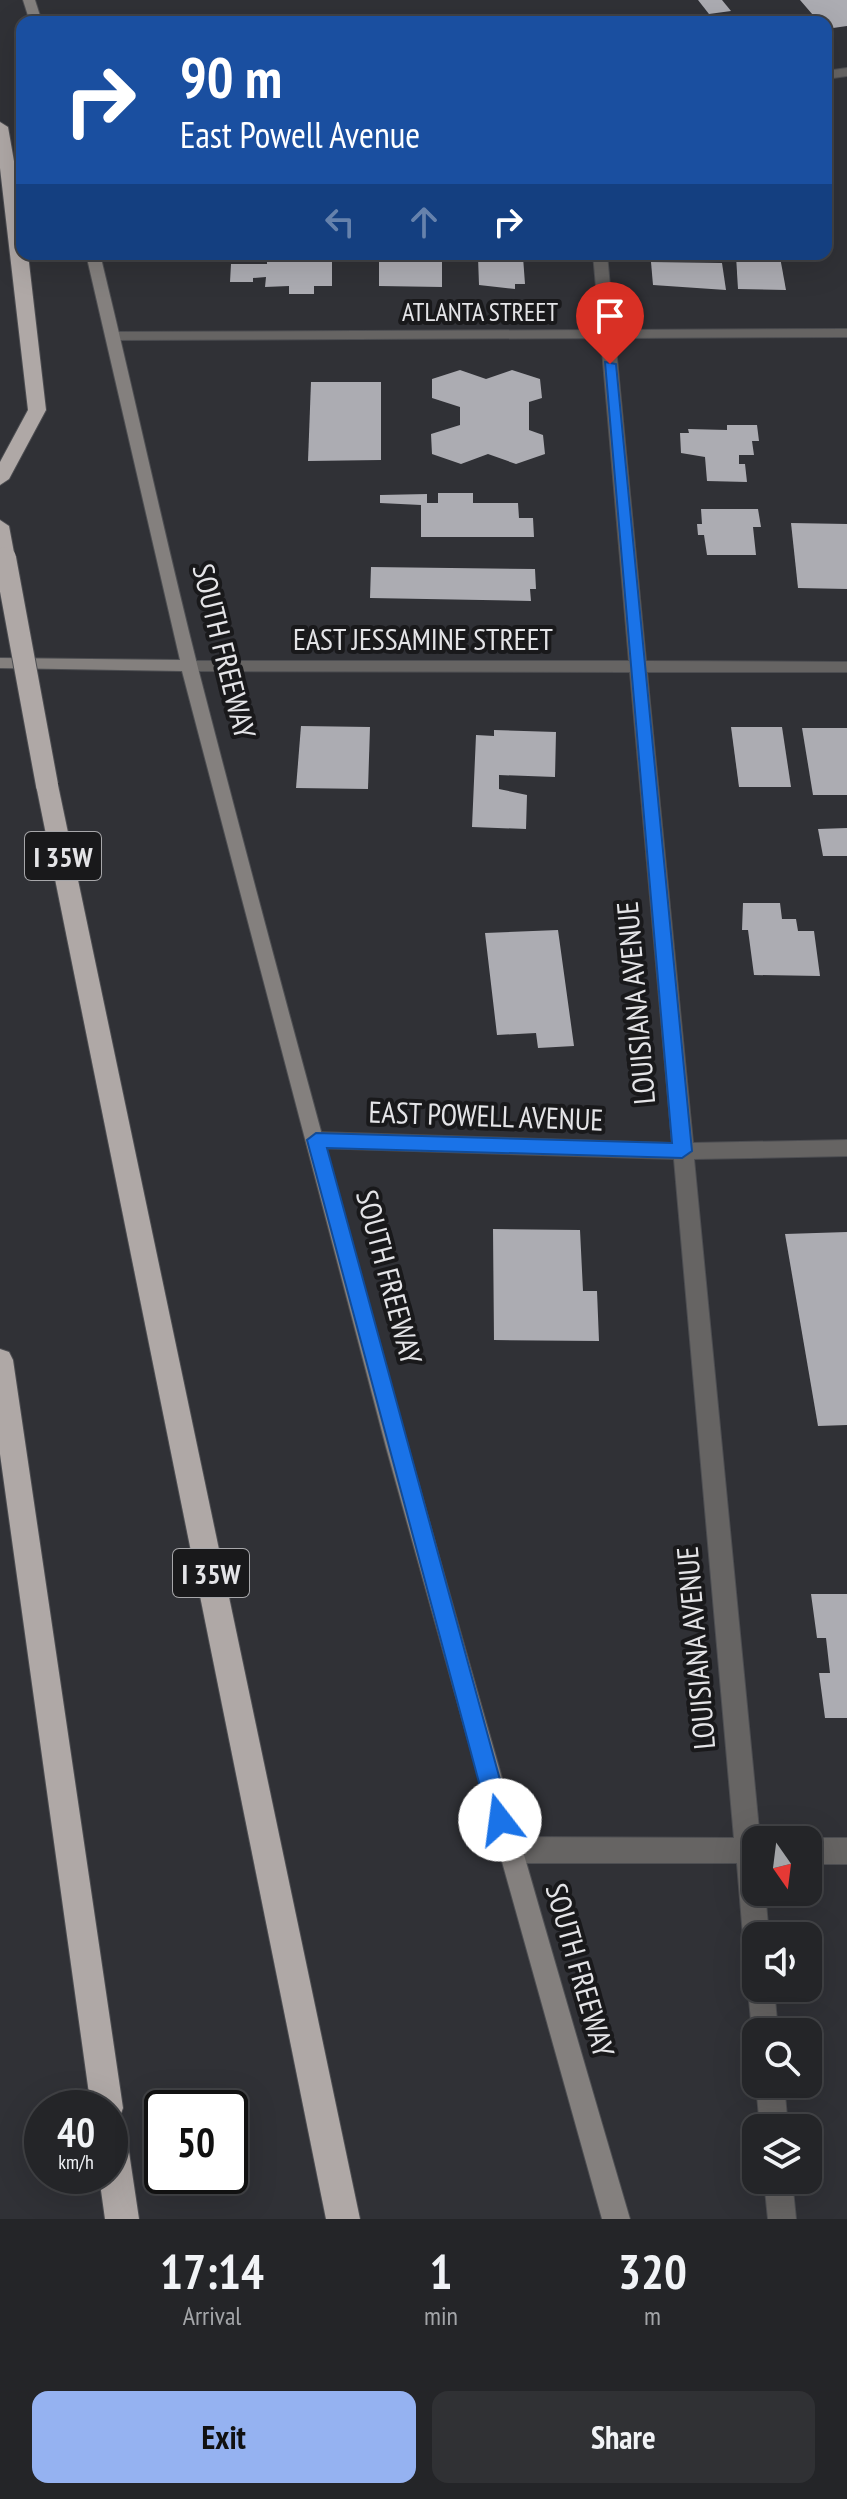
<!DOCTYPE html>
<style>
:root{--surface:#242528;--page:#303134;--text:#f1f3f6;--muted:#a3a5a8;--line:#414245;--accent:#95b2f1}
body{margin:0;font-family:"PT Sans Narrow",sans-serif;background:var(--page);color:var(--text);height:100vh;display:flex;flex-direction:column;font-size:30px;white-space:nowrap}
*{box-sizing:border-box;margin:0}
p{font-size:26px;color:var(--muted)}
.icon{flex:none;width:44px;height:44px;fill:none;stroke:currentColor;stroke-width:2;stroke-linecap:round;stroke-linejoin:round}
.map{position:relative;height:2219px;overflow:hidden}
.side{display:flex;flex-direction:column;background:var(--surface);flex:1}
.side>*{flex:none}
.banner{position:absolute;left:16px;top:16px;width:816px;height:244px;border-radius:16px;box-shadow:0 8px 32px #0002,0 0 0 2px var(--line);background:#1a4fa0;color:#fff;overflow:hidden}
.needle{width:52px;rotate:166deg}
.buttons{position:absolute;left:742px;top:1826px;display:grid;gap:16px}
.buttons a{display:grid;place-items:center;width:80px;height:80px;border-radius:16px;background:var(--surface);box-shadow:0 8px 32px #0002,0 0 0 2px var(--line);font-size:40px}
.speed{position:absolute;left:24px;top:2090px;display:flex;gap:16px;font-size:40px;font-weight:700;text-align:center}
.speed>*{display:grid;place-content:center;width:104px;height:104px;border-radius:50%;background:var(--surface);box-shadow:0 8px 32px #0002,0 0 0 2px var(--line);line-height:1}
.speed small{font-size:20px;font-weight:400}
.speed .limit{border:4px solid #111;border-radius:12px;background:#fff;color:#111}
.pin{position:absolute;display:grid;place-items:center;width:68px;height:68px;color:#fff;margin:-82px -34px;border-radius:50% 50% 50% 0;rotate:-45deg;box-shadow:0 0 8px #0007}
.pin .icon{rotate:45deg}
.me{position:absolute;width:88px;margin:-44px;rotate:345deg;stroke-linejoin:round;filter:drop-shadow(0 0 6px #0008)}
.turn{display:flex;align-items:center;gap:28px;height:168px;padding:0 32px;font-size:36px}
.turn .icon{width:104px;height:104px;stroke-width:2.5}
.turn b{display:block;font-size:56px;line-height:68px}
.lanes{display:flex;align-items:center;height:76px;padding:0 32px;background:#0003;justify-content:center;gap:40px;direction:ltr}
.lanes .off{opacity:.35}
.eta{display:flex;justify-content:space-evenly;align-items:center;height:136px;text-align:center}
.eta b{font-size:48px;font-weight:700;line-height:56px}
.action{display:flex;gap:16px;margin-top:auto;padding:16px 32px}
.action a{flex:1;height:92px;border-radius:16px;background:var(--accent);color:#111;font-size:32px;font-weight:700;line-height:92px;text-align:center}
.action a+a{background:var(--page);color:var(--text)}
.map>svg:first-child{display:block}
.building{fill:#acacb2}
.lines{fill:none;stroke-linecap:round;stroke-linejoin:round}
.street-casing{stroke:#4d4e52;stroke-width:2}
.secondary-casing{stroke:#4d4e52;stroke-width:2}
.highway-casing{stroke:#4d4e52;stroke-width:2}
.street{fill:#666463;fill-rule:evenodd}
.secondary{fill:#84807e;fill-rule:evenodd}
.highway{fill:#afa8a6;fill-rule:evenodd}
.highway-bridge-casing{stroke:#4d4e52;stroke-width:24;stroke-linecap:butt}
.highway-bridge{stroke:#afa8a6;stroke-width:22}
.route{fill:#1a73e8;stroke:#114b97;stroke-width:2}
.labels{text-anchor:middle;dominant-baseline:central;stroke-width:8;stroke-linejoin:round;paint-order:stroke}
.far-street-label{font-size:26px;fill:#e4e4e7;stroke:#19191b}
.shield{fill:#19191b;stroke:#a7a7aa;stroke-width:2}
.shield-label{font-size:28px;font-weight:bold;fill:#e4e4e7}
.street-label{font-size:30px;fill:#e4e4e7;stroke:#19191b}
</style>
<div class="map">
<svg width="847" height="2219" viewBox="0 0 847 2219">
<rect width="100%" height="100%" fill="#303136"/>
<g class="building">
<polygon points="698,0 722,0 731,11 709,14"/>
<polygon points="800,0 847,0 847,26 826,29 826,22 819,22"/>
<polygon points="379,254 422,254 422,262 442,262 442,287 379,286"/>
<polygon points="494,254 523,257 525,284 515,284 515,289 479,285 478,257"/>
<polygon points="736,256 780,257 786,290 738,289"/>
<polygon points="284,257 284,262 332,257 332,286 314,286 314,294 289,294 289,286 265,287 266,277 253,278 253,282 230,282 231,264 267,264 267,258"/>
<polygon points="651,262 722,263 726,290 653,285"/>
<polygon points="460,370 486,379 512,370 540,379 542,398 529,402 529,430 543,435 545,454 516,464 488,454 461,464 432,454 431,434 460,425 460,407 432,398 432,379"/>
<polygon points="311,382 381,382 381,460 308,461"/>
<polygon points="727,425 757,425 759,441 752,441 754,455 739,455 739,464 745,464 747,482 707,481 705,457 681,453 680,433 689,433 688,429 727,430"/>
<polygon points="438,493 473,493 473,503 518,503 519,518 533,518 534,537 421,537 421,505 380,503 380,495 427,494 427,503 438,503"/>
<polygon points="701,509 758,509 761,527 753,527 756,555 707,555 704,535 698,535 697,524 702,524"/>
<polygon points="791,523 847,524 847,589 798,588"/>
<polygon points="371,567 535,569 536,589 530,589 531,601 370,598"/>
<polygon points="301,726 370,727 368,789 296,788"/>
<polygon points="731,727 782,727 791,787 739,787"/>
<polygon points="802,728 847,728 847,795 813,795"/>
<polygon points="494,730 556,732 555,777 499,775 499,789 527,795 526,829 472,827 476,735 494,736"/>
<polygon points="847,828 847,856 823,856 818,829"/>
<polygon points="743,903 780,903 782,919 796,919 798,931 814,931 820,976 754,975 748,930 742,930"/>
<polygon points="558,930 574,1046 538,1048 536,1033 497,1035 485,933"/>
<polygon points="493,1229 580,1230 583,1291 597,1291 599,1341 494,1340"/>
<polygon points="847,1232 847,1425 818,1426 785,1234"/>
<polygon points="811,1594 847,1594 847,1718 825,1718 819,1673 830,1673 826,1638 817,1638"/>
</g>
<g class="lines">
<g class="street-casing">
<g id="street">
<polygon points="847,68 847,76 826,79 826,71"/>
<polygon points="593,254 607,254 614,330 847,329 847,337 615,338 646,661 847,662 847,672 647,672 693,1143 847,1140 847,1156 694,1159 760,1840 756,1840 756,1892 765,1892 769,1936 756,1936 756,1949 747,1945 743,1936 737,1863 508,1863 499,1859 495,1850 499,1841 508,1837 734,1838 674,1159 316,1148 309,1146 306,1140 309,1134 316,1132 672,1143 630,672 190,671 182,666 190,661 629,661 601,338 113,340 106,336 113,332 600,330"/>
<polygon points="808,1838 847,1838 847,1864 808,1864 808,1840 804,1840"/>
<polygon points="756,1977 756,1988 774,1988 778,2032 756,2032 756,2042 752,2032 748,1988"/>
<polygon points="756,2084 784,2084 788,2128 760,2128"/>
<polygon points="764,2180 792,2180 796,2219 768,2219"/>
</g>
</g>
<g class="secondary-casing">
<g id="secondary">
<polygon points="23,0 35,0 42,22 30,22"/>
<path d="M 86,254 L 100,254 C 134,393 164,534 199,672 C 333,1190 479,1705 630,2219 L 602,2219 L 386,1447 L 182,671 L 0,668 L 0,658 L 180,660 Z"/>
</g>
</g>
<g class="highway-casing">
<g id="highway">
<polygon points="0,122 8,127 22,207 22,254 28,254 46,410 9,479 0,485 0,462 28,410 0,168"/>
<polygon points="0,520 9,526 15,558 5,564 0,563"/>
<polygon points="47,778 58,785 360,2219 326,2219 36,785"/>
<polygon points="0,1349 9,1352 13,1360 123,2108 119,2119 126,2132 139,2219 105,2219 99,2176 110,2176 110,2108 91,2108 0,1454"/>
</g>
</g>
<use href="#street" class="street"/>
<use href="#secondary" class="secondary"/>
<use href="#highway" class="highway"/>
<g class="highway-bridge-casing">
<polyline id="highway-bridge" points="5,558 47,785"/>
</g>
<use href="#highway-bridge" class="highway-bridge"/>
</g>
<polygon class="route" points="605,362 616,364 692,1151 682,1158 327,1148 511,1820 508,1828 500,1831 492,1828 489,1820 307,1140 316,1133 672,1143"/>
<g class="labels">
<g class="far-street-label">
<text x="480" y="311">ATLANTA STREET</text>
</g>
<g class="shield">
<rect x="25" y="832" width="76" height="48" rx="6"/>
<rect x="173" y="1549" width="76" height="48" rx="6"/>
</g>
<g class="shield-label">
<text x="63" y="856">I 35W</text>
<text x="211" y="1573">I 35W</text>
</g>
<g class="street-label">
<text x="423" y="638">EAST JESSAMINE STREET</text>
<text transform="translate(225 651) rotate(76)">SOUTH FREEWAY</text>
<text transform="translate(635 1003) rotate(-95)">LOUISIANA AVENUE</text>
<text transform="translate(486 1115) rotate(2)">EAST POWELL AVENUE</text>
<text transform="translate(390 1277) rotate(75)">SOUTH FREEWAY</text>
<text transform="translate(695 1648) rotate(-95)">LOUISIANA AVENUE</text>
<text transform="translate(581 1970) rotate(74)">SOUTH FREEWAY</text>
</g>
</g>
</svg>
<div class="buttons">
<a><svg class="needle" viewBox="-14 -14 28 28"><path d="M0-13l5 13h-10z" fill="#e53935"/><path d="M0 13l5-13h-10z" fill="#a3a5a8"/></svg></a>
<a><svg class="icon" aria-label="sound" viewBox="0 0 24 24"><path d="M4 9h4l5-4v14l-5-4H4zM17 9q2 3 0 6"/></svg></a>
<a><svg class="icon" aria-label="search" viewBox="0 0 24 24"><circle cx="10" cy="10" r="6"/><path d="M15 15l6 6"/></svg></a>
<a><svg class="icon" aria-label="layers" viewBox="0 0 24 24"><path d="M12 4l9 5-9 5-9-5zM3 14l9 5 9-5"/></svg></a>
</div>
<div class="speed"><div>40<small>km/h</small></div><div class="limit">50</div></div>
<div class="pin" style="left:610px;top:364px;background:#d93025"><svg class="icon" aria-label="arrive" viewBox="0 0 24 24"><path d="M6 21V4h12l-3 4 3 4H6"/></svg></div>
<svg class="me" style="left:500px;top:1820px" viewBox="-20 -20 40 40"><circle r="19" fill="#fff"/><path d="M0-13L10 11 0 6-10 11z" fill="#1a73e8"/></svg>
<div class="banner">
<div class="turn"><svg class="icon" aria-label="right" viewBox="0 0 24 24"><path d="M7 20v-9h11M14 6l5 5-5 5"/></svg><div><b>90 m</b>East Powell Avenue</div></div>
<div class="lanes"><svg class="icon off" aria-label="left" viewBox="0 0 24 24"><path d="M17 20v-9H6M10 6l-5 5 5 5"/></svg><svg class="icon off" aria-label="ahead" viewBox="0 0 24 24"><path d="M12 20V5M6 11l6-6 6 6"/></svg><svg class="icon" aria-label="right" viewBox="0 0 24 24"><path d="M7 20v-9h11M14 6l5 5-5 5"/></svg></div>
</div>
</div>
<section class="side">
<div class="eta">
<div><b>17:14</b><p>Arrival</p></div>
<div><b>1</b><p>min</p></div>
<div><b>320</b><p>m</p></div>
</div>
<div class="action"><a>Exit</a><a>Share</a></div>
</section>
